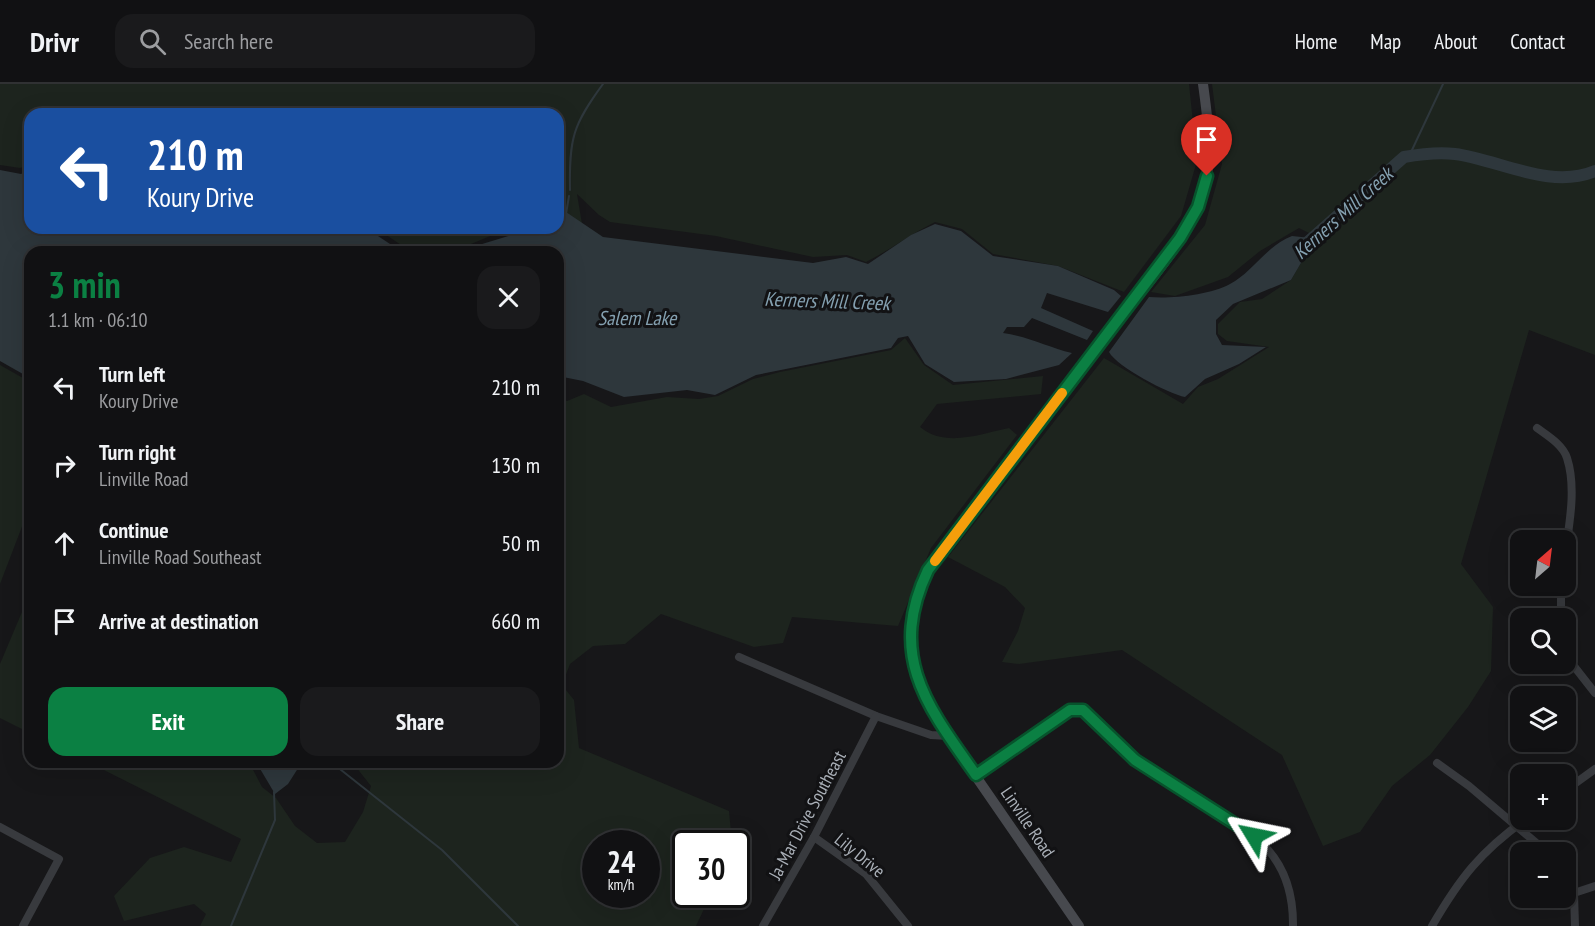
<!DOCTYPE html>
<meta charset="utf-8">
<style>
:root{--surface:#111113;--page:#1a1a1c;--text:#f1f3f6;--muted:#9c9da0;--line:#303133;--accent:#0b8043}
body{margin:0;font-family:"PT Sans Narrow",sans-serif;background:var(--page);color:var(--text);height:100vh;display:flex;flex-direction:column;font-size:22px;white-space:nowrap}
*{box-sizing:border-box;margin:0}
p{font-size:20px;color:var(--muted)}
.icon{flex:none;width:33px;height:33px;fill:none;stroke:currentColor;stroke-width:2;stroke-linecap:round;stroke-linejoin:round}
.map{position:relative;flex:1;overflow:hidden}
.details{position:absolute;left:24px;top:162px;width:540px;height:522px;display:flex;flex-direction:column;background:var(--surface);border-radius:18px;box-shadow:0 6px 24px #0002,0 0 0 2px var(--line)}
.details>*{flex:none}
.banner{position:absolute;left:24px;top:24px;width:540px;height:126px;border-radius:18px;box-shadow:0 6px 24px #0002,0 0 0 2px var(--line);background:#1a4fa0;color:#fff;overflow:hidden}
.needle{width:39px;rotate:28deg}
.tools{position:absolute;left:1510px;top:446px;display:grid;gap:12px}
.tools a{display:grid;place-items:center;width:66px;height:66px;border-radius:12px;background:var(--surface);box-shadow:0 6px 24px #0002,0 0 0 2px var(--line);font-size:30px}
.speed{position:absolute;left:582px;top:746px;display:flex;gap:12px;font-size:30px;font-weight:700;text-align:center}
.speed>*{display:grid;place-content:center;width:78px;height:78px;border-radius:50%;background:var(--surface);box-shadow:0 6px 24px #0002,0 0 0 2px var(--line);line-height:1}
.speed small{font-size:15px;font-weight:400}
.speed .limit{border:3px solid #111;border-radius:9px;background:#fff;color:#111}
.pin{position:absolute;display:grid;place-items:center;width:51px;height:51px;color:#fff;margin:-62px -26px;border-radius:50% 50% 50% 0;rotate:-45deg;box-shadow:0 0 6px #0007}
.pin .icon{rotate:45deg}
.me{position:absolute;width:66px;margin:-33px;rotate:305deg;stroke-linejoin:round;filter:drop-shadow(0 0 4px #0008)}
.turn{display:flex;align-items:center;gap:21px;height:126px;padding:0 24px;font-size:27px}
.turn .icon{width:78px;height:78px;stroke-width:2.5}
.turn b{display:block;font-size:42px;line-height:51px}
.round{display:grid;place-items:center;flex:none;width:63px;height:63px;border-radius:18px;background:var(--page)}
.overview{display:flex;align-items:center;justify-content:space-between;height:102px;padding:0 24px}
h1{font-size:36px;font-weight:600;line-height:45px;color:var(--accent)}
.primary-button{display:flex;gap:12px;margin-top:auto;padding:12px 24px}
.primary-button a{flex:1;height:69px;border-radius:18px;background:var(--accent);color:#fff;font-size:24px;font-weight:600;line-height:69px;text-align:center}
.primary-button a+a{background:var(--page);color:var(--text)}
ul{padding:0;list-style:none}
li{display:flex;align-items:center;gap:18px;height:78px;padding:0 24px}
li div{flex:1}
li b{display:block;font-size:22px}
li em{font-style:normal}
header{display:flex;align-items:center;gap:36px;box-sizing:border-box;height:84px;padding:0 30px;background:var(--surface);border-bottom:2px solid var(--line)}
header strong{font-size:28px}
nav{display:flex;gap:33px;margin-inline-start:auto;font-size:21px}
.search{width:420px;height:54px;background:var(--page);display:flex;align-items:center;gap:15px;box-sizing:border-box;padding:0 21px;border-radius:18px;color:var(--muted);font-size:22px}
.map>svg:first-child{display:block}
.green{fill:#1d241e;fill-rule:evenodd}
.water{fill:#2e373c}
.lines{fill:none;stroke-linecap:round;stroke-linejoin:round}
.stream{stroke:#2e373c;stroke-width:2}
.river{stroke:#2e373c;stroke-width:12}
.minor{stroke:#383a3e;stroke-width:8}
.secondary{stroke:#47494e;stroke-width:10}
.route-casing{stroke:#07532c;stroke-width:15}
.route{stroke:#0b8043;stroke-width:10}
.slow{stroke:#f59e0b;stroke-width:10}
.labels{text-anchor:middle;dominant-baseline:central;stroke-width:6;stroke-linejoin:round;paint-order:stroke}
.street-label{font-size:18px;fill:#aab0b8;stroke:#121214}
.water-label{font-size:20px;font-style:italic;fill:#84a0b0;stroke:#121214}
</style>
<header>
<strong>Drivr</strong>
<div class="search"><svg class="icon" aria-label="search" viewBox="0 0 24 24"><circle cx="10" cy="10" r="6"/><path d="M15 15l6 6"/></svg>Search here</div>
<nav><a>Home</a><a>Map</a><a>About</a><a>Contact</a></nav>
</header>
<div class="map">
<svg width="1595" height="842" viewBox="0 0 1595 842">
<rect width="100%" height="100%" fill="#171719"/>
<g class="green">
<path d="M 0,0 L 1189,0 L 1197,77 L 1181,132 L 1124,208 L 1058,182 L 993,170 L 962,145 L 935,138 C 911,150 890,166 866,178 L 847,171 L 813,173 L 716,152 L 610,138 L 599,131 L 577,110 L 582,140 L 562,133 L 558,140 L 558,30 L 30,30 L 30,81 L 20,84 L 0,81 Z"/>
<polygon points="1212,0 1595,0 1595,271 1529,246 1461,480 1493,523 1491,587 1468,623 1430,671 1392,702 1360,748 1323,762 1282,671 1122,566 1019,580 1002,578 1018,547 1025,524 1005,503 948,473 1104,274 1183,320 1198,303 1218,295 1269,263 1227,257 1218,250 1218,240 1240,218 1262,215 1291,196 1305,172 1327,158 1299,144 1260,167 1228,193 1175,212 1151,208 1205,141 1222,80"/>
<polygon points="376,144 556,144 546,149 507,145 471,160 438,168 410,167"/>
<path d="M 905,254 L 924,281 L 953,301 L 1043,292 L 1041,310 L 937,320 L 920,343 C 945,364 980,350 1009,344 L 1017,351 L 931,464 L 898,542 L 792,533 L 783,559 L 754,563 L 661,530 L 625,560 L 593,562 L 570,580 L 562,601 L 574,616 L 579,664 L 729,727 L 732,759 L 686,759 L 686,810 L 711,810 L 696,842 L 200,842 L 206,830 L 194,820 L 124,837 L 114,812 L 150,774 L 184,763 L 231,778 L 241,755 L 88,678 L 249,678 L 262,703 L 276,714 L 295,742 L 317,759 L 345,758 L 363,728 L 371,702 L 352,678 L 558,678 L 558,313 L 567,317 L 584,310 L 611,323 L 667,313 L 699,315 L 718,312 L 753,295 L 780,288 L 891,266 ZM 596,759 L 646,759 L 646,810 L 596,810 Z"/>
<polygon points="0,281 30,298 30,440 23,440 0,500"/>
<polygon points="30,509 30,649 0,634 0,580"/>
</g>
<g class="water">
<polygon points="0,86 21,90 30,86 30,144 280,144 319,148 366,144 402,168 30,168 30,294 0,277"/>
<path d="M 566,128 L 603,153 L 813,179 L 846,173 L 868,180 L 911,151 L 935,140 L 961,147 L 993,172 L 1058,182 L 1114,206 L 1121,212 L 1108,228 L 1047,209 L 1041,224 L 1093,247 L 1087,256 L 1032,234 L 1024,243 L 1007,243 L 1003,249 C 1027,252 1048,263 1072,269 L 1059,281 L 1006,295 L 954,298 L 925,280 L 908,252 L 898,254 L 891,264 L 756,291 L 715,311 L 687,306 L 624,313 L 583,297 L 558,292 L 558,168 L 456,168 L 531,145 L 546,149 L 554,147 Z"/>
<path d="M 1292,152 L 1311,154 L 1308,167 L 1291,196 L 1233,220 L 1216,236 L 1216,250 L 1222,261 L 1266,263 L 1239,280 L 1205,295 L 1185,313 C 1169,310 1117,283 1109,268 L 1149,213 C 1171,215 1210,211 1230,200 C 1254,187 1266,162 1292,152 Z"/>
<polygon points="256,678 302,678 288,700 275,710"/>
</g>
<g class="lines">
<g class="stream">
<polyline points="1404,73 1412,66 1443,0"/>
<path d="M 570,106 C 569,54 573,41 603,0"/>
<polyline points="566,130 569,112"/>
<polyline points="331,678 442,766 518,842"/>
<polyline points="231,842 275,736 274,708"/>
</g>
<path class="river" d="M 1301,164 L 1404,73 C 1421,70 1438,68 1455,70 C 1500,76 1550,106 1595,87"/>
<g class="minor">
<path d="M 1537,344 C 1548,352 1563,361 1567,374 C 1576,402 1570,436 1566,464"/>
<polyline points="1561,534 1561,501"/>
<polyline points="1566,572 1595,609"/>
<polyline points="739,573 876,632 931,651 948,652"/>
<polyline points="1437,679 1469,702 1547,768"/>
<path d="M 976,691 L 1070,626 L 1083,626 C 1111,655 1140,681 1174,702 C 1235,742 1294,756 1293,842"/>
<polyline points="1566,706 1595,685"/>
<polyline points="0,743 59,775 23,842"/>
<polyline points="814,753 866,790 908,842"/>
<polyline points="1566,793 1574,809 1575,842"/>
<polyline points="1574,809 1595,802"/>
<polyline points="763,842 814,753 876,632"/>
<path d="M 1432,842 C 1460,794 1480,768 1526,735"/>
</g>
<path class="secondary" d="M 1079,842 L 948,652 L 917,596 L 912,575 L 910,548 L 916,518 L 928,486 C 987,403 1050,324 1113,244 C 1141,207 1188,156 1202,113 C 1214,76 1208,37 1203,0"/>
</g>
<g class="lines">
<g class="route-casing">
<path id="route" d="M 1207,92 L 1198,123 L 1180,154 L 928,486 C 887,572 927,622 976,691 L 1070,626 L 1083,626 L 1135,676 L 1254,752"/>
</g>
<use href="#route" class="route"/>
<polyline class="slow" points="935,477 1062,309"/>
</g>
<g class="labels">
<g class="street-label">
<text transform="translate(807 731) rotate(-62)">Ja-Mar Drive Southeast</text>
<text transform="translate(1028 738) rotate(56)">Linville Road</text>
<text transform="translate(860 771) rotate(39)">Lily Drive</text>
</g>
<g class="water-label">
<text transform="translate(1343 129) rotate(-42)">Kerners Mill Creek</text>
<text transform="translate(827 217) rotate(2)">Kerners Mill Creek</text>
<text x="637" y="234">Salem Lake</text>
</g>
</g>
</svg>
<div class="tools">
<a><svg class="needle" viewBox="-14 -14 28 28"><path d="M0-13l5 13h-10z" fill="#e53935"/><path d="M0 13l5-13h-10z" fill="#9c9da0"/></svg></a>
<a><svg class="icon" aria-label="search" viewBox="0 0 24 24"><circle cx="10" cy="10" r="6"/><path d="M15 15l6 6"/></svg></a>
<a><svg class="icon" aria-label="layers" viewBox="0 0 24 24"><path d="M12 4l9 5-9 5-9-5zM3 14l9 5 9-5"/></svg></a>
<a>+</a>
<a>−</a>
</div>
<div class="speed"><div>24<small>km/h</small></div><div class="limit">30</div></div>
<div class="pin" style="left:1207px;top:92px;background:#d93025"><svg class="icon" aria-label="arrive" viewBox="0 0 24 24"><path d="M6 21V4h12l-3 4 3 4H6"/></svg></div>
<svg class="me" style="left:1254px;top:752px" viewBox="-20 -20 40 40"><path d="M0-17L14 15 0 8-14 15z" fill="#0b8043" stroke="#fff" stroke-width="4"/></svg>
<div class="banner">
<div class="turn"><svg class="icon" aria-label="left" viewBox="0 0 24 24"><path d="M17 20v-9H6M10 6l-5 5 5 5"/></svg><div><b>210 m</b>Koury Drive</div></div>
</div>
<section class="details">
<div class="overview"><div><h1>3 min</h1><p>1.1 km · 06:10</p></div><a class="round"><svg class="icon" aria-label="close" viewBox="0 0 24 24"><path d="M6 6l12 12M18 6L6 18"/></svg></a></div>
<ul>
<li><svg class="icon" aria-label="left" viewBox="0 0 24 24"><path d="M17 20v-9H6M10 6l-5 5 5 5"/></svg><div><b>Turn left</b><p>Koury Drive</p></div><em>210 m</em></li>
<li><svg class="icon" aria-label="right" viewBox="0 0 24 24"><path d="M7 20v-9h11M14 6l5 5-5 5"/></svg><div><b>Turn right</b><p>Linville Road</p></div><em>130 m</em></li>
<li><svg class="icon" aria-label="ahead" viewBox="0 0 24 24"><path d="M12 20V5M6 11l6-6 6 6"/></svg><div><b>Continue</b><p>Linville Road Southeast</p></div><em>50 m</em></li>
<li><svg class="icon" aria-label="arrive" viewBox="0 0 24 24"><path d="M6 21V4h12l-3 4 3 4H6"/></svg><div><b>Arrive at destination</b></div><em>660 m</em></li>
</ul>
<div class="primary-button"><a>Exit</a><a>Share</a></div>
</section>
</div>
